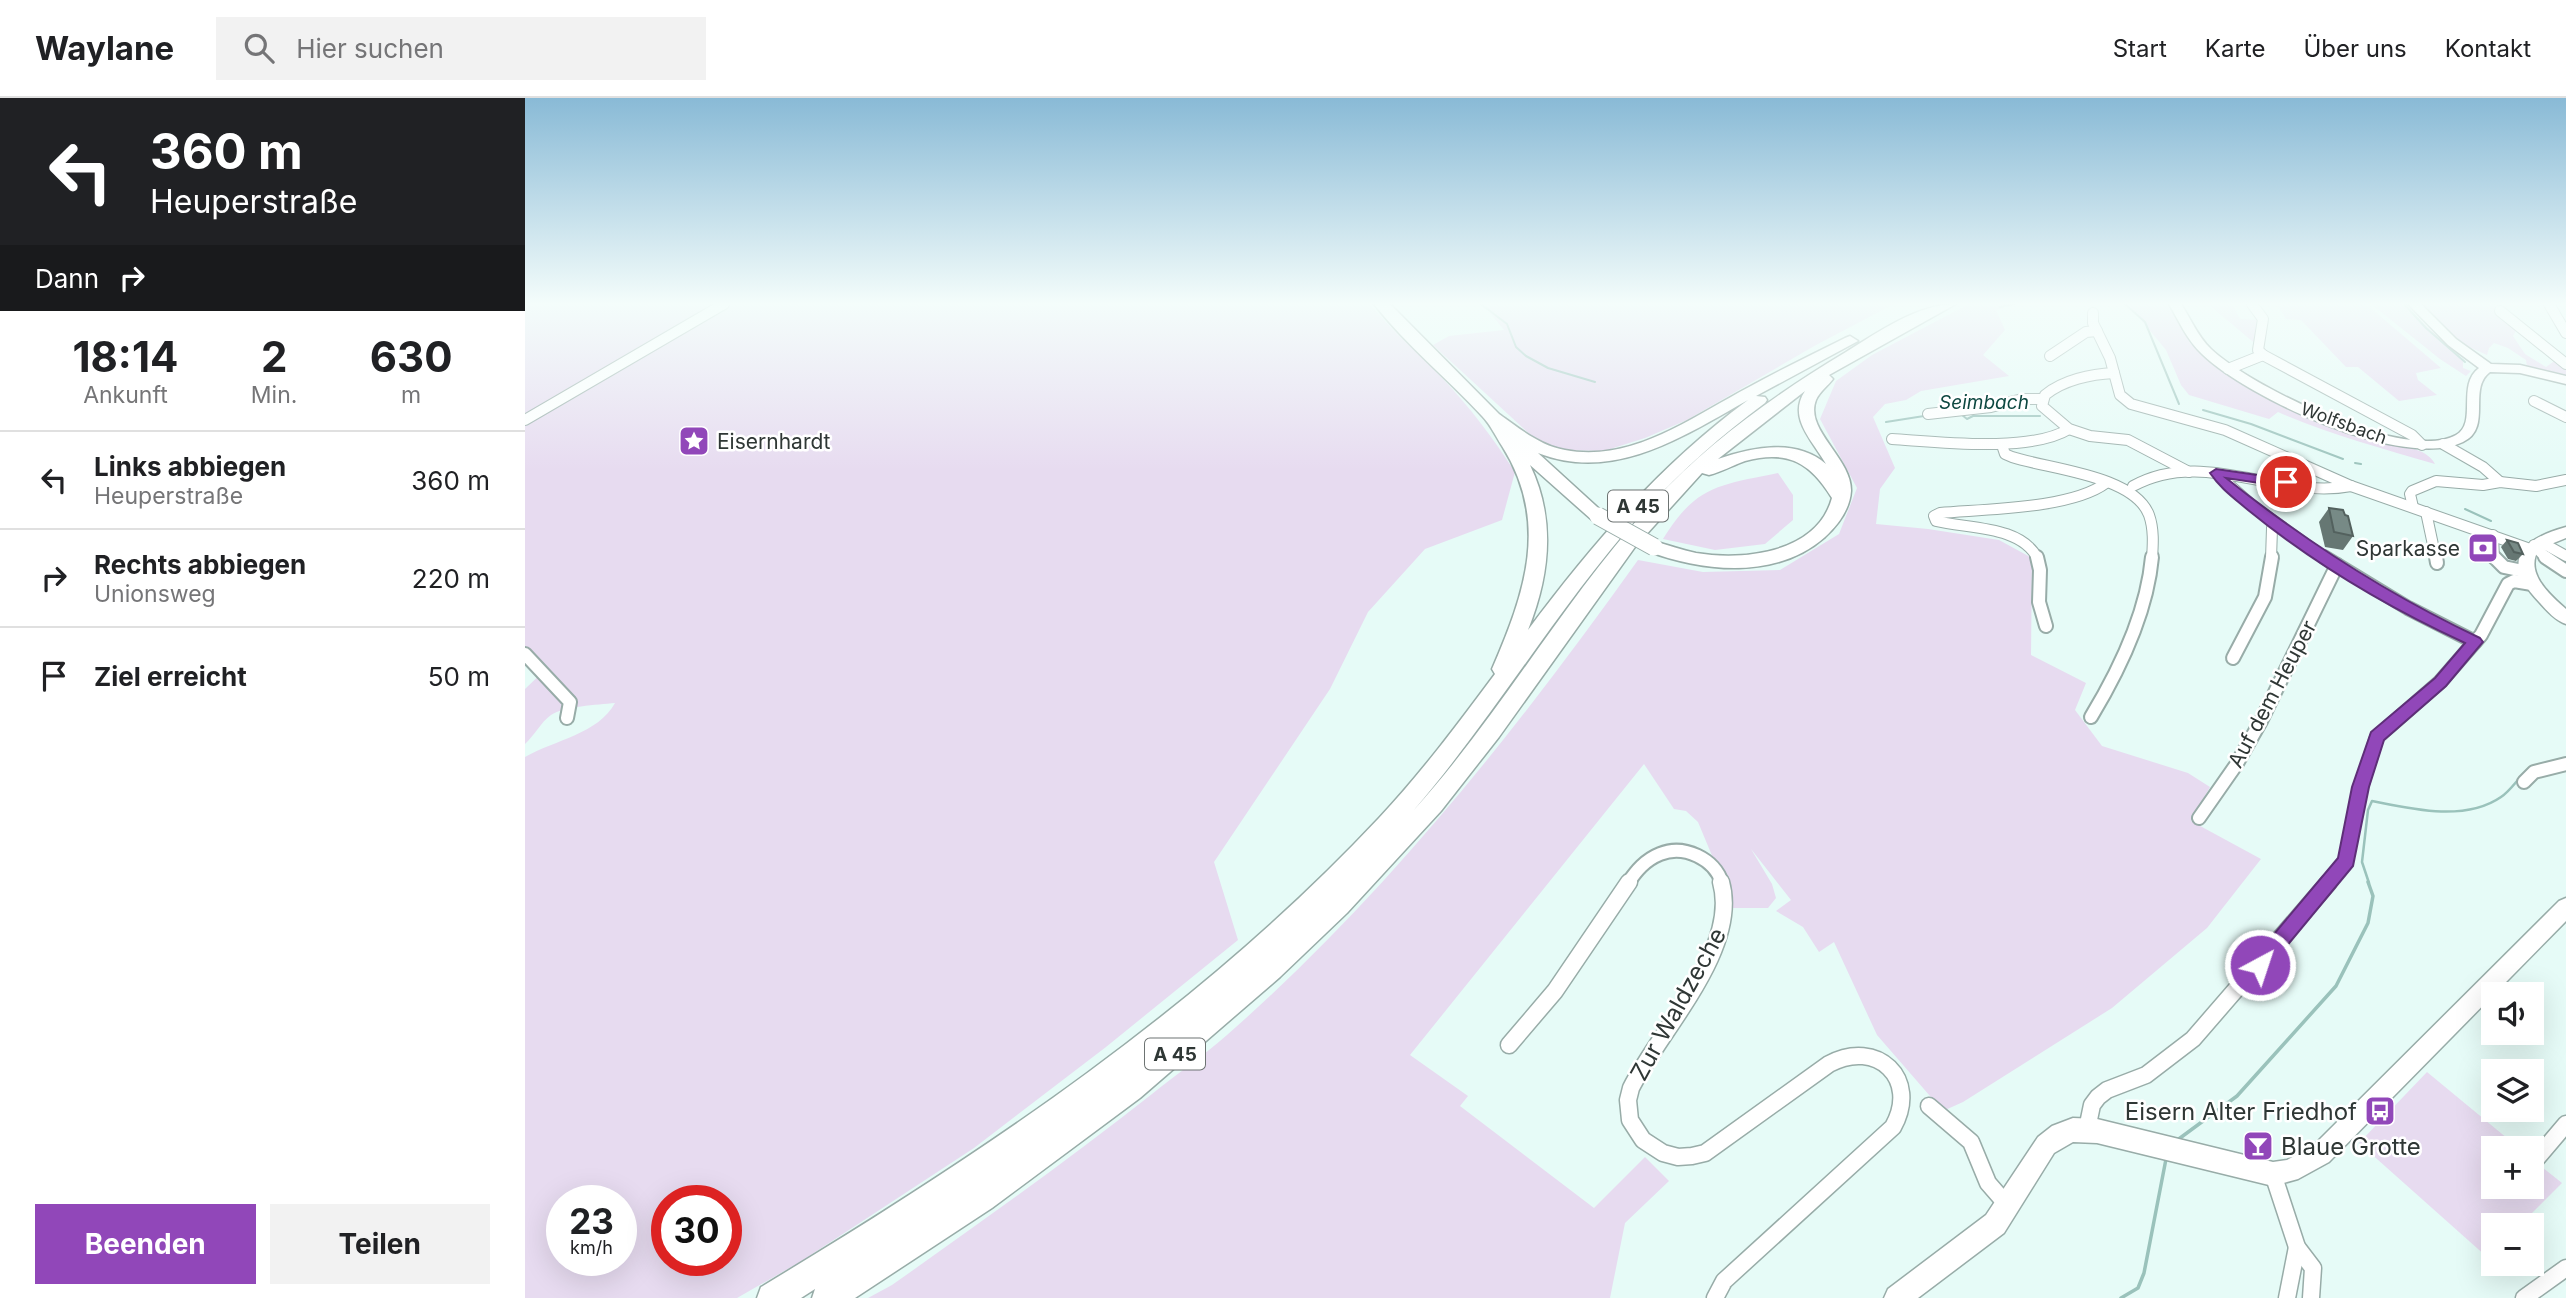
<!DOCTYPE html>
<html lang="de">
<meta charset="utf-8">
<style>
:root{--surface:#fff;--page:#f2f2f2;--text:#202124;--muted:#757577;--line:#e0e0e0;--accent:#9147b9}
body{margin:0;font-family:Inter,sans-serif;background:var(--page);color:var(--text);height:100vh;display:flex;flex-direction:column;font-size:26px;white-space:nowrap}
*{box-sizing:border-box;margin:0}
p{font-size:23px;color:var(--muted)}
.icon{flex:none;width:38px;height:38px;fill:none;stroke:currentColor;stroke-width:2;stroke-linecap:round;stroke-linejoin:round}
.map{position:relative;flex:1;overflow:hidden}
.panel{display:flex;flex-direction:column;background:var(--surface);width:525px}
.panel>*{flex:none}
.banner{background:#202124;color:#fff;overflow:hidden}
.tools{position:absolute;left:1956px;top:884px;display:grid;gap:14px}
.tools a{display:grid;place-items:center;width:63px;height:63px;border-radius:0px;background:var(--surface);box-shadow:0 7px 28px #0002;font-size:35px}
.speed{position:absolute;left:21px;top:1087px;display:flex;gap:14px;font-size:35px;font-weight:700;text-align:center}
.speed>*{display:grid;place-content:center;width:91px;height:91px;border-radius:50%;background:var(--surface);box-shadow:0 7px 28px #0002;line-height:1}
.speed small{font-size:18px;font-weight:400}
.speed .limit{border:10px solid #d22;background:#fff;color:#111}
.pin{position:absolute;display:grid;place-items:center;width:60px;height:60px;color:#fff;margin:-30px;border:4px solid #fff;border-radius:50%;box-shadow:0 2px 7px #0007}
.me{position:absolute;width:77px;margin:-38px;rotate:40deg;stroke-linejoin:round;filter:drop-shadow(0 0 5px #0008)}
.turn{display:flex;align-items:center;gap:24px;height:147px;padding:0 35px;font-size:32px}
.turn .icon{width:91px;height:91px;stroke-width:2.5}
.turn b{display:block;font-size:49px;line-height:60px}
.then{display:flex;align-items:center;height:66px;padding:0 35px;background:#0003;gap:14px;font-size:26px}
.eta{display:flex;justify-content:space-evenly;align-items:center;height:119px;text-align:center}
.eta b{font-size:42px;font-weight:700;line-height:49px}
.button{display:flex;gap:14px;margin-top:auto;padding:14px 35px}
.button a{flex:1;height:80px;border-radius:0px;background:var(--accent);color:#fff;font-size:28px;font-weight:700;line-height:80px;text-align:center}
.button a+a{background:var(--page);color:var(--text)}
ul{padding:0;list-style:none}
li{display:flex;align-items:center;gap:21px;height:98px;padding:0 35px;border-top:2px solid var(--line)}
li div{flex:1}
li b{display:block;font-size:26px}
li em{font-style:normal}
header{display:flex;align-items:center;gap:42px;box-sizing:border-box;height:98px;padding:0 35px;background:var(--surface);border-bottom:2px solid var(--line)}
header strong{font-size:33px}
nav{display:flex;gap:38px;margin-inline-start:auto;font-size:24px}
.search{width:490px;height:63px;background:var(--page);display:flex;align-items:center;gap:18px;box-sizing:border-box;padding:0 24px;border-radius:0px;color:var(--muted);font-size:26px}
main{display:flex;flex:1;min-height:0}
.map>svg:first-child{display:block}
.green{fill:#e7dbf0;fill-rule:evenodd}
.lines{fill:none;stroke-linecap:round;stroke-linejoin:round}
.stream-far2{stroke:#9ac2bb;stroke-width:2}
.stream-far1{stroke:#9ac2bb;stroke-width:2.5}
.stream{stroke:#9ac2bb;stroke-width:3.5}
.minor-far2-casing{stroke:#98aca8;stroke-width:12}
.minor-far1-casing{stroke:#98aca8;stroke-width:16}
.minor-casing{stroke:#98aca8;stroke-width:19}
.secondary-casing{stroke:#98aca8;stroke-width:3}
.motorway-casing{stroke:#98aca8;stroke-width:3}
.minor-far2{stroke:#fff;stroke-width:10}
.minor-far1{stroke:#fff;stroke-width:12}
.minor{stroke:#fff;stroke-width:16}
.secondary{fill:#fff;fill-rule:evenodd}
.motorway{fill:#fff;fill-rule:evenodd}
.motorway-bridge-casing{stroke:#98aca8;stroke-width:19;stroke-linecap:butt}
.motorway-bridge{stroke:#fff;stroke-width:17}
.wall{fill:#667773}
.building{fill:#778a86;stroke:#53615e;stroke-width:2}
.route{fill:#9147b9;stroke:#5e2e78;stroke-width:2}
.labels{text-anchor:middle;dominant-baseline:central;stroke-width:5;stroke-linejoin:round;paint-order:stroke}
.far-street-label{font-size:18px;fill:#2f3735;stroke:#fff}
.far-water-label{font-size:19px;font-style:italic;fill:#0d4841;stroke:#fff}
.shield{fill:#fff;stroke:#6d7372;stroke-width:2}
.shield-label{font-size:19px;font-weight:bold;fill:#2f3735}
.poi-label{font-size:21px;fill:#2f3735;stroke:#fff;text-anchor:start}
.street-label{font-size:21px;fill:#2f3735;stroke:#fff}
.near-street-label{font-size:24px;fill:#2f3735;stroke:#fff}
.near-poi-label{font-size:24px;fill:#2f3735;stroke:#fff;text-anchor:end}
</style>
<header>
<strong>Waylane</strong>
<div class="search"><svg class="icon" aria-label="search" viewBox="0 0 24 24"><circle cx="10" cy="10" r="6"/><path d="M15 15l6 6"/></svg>Hier suchen</div>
<nav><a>Start</a><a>Karte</a><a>Über uns</a><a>Kontakt</a></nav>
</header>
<main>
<section class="panel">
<div class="banner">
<div class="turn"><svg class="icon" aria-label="left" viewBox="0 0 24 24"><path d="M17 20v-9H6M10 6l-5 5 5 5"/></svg><div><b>360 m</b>Heuperstraße</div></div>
<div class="then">Dann<svg class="icon" aria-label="right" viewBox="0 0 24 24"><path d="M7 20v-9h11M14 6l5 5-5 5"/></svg></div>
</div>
<div class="eta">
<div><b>18:14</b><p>Ankunft</p></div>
<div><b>2</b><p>Min.</p></div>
<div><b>630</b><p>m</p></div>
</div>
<ul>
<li><svg class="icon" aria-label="left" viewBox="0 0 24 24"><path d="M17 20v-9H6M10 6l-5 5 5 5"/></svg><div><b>Links abbiegen</b><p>Heuperstraße</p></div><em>360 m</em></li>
<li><svg class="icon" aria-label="right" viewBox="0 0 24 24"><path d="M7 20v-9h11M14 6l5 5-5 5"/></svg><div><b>Rechts abbiegen</b><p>Unionsweg</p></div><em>220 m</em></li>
<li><svg class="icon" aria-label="arrive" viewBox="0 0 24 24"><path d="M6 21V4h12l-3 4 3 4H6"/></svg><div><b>Ziel erreicht</b></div><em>50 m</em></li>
</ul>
<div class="button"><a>Beenden</a><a>Teilen</a></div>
</section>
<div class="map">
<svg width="2041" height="1200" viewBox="0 0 2041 1200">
<rect width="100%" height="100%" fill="#e6fbf7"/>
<g class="green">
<path d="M 0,206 L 845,206 C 867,233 893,255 917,280 C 945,309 968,340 990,374 L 977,422 L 900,451 L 843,514 L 805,591 L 689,764 L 713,842 L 581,949 L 449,1050 L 275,1164 L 212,1200 L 0,1200 L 0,659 C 30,642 73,636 90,605 C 72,607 39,608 26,617 C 16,624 9,638 0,646 L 0,591 L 23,569 L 0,548 ZM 37,1102 L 96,1102 L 96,1162 L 37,1162 ZM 142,1102 L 201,1102 L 201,1162 L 142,1162 Z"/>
<polygon points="958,206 1369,206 1291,247 1162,322 1120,340 1079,353 1041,352 1012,343 908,247 924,238 979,232"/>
<path d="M 1444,206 L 1494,206 L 1471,212 L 1480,232 L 1458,257 L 1484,278 L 1396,293 L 1381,302 L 1360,306 L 1348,319 L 1370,370 L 1355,391 L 1351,426 L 1403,431 L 1474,442 L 1507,460 L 1506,557 L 1561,585 L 1550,612 L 1577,648 L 1663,675 L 1685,689 L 1666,723 L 1736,761 L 1682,830 L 1587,910 L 1438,1004 L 1418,1013 L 1352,937 L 1309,844 L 1294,854 L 1278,829 L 1251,813 L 1266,802 L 1226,751 L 1247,786 L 1251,800 L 1243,810 L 1207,810 L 1204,781 L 1188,760 L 1173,724 L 1161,713 L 1149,711 L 1119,666 L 885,957 L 943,998 L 935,1008 L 1069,1110 L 1120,1059 L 1144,1083 L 1100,1125 L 1085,1200 L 343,1200 L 367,1187 C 455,1125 542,1063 627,996 C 652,976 678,958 702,937 C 860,798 991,633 1113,462 L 1178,474 L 1255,472 L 1314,436 L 1332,390 L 1295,321 L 1311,283 L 1347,257 Z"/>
<path d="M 1603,206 L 1643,206 L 1665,245 L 1699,273 L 1720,285 L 1868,346 C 1883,349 1903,352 1910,366 C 1856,350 1804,336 1753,314 L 1744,321 L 1664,297 L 1656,287 L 1641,252 Z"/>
<polygon points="1683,206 1707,206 1715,221 1735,222 1733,248"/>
<polygon points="1752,206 1841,206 1916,270 1891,275 1893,282 1912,297 1874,303 1833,269 1821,269 1776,222 1761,221"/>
<polygon points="1846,206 1878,206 1938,262 1938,270 1946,273 1941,278 1915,261"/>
<polygon points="1893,206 1970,206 1980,213 1993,229 1988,238 2000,256 2021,269 2032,261 2041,270 2041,279 2002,269 2001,262 1983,250 1969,245 1964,250 1962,257 1933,244"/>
<path d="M 1253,375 L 1268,397 L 1268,422 L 1240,446 L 1190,452 L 1138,441 C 1171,387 1195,387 1253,375 Z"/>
<polygon points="1902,974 1994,1050 1969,1050 1969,1088 2007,1088 2007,1061 2037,1085 1995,1127 1969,1127 1969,1153 1962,1159 1834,1045"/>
</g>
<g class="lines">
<g class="stream-far2">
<polyline points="956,206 982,226 991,249 1001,258 1023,270 1070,284"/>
<polyline points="1600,206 1620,224 1654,306"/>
<polyline points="1879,206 1901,230 1940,264"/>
<polyline points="1475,209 1489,206"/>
<polyline points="1678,312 1726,326 1818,361"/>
<polyline points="1437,317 1442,321 1448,318 1515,318"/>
<polyline points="1361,324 1399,318"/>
<polyline points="1830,365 1836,366"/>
<polyline points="1940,411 1966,423"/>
</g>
<path class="stream-far1" d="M 1844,785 L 1837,764 L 1843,712 L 1847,703 C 1886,711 1940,724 1976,699 C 1988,691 1994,677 2007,669"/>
<g class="stream">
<polyline points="1651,1043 1712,998 1811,888 1843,825 1848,798 1843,784"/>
<polyline points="1596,1200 1613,1190 1619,1175 1641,1061"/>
</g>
<g class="minor-far2-casing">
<g id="minor-far2">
<polyline points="2024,206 2041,235"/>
<polyline points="1975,213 2041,266"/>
<polyline points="1568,215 1568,225 1585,260 1595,297 1606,306 1700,332 1826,388 2005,451"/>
<polyline points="1738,257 1887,337 1897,347"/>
<polyline points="1525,258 1561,234 1572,233"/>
<polyline points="1703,271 1738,257 1733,252 1738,221 1727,206"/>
<path d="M 1589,275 C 1566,276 1538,282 1520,297 L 1517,308 L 1544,331 L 1565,338 L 1603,342 L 1664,374"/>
<polyline points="2009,303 2041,319"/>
<polyline points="1403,316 1466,309 1497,301 1518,301"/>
<polyline points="0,322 199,206"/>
<path d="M 1367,341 C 1414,344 1505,355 1544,331"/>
<polyline points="1918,346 1958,369 1975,384"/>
<path d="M 1477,347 L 1480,356 L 1487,359 C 1523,371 1609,377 1624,417 C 1629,431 1628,446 1627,461"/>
<polyline points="1691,375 1727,407 1802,461"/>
<path d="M 1608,388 C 1678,349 1753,402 1826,388"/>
<polyline points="1888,409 1885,396 1887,393 1911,383 1958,387 1975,384 2011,388 2041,382"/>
<polyline points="1901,414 1911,461"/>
<polyline points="1968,437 1969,461"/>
<polyline points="2016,444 2041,458"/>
<polyline points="2009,447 2022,461"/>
<path d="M 1513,461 C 1496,427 1443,431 1411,423 L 1409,418 L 1415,415 C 1459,411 1546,411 1581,385"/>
<polyline points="1746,461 1747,430 1750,426"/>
</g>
</g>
<g class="minor-far1-casing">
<g id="minor-far1">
<polyline points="1512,459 1515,472 1514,504 1521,528"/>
<polyline points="1799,459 1883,510 1950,544"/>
<polyline points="1911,459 1912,465"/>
<polyline points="1969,459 1979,469 2003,474"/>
<polyline points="2020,459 2041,473"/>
<polyline points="0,556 45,604 42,620"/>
<polyline points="1708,560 1740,499 1747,459"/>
<path d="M 1566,619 C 1595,571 1622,515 1627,459"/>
<polyline points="1999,684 2009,674 2041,666"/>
<polyline points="1674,720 1711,667 1736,623 1812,467"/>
<path d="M 1103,785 C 1111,773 1120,762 1135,756 C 1159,746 1190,761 1197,785"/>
<polyline points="1802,785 1821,763 1836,689 1852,639 1915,584 1956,537 1983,486 1989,483 2007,486"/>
</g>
</g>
<g class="minor-casing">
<g id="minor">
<polyline points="984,947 1030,893 1104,784"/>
<polyline points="1404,1008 1446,1044 1463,1085 1483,1108"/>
<polyline points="1562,1031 1567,1007 1573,999 1582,992 1621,977 1668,941 1804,784"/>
<polyline points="2012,1060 2041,1026"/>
<polyline points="1748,1076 1772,1149 1788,1170 1786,1200"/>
<path d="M 1190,1200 L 1199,1183 L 1368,1029 C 1395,981 1352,940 1304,966 L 1180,1055 L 1167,1058 L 1153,1059 L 1138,1055 L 1118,1042 L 1105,1022 L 1103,1002 L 1106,990 C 1135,932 1215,851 1196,784"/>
<polyline points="1762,1200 1772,1149"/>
<polyline points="1999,1200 2041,1170"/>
</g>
</g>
<g class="secondary-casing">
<g id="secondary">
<path d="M 1644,206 L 1656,206 C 1666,221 1673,239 1686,251 C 1725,288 1880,365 1931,337 C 1953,325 1931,287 1954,270 L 1923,247 L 1883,206 L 1896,206 L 1931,241 L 1966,266 L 1995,267 L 2041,278 L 2041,286 L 1995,275 L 1965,274 C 1942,291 1968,330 1938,344 C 1878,373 1721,299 1677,256 C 1662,242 1654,223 1644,206 Z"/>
<path d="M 2041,429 L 2041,440 L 2014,451 C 1999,474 2024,496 2041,511 L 2041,526 C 2031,523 2022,513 2015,505 C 1976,465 1993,442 2041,429 Z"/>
<polygon points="2041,800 2041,823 1804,1064 1773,1081 1748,1088 1572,1045 1548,1044 1529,1055 1479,1135 1393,1200 1359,1200 1363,1191 1461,1117 1513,1039 1527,1028 1548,1020 1572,1021 1748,1064 1762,1062 1788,1048 2034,803"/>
</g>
</g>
<g class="motorway-casing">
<path id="motorway" d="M 849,206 L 865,206 L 974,316 C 994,330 1015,348 1040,352 C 1107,365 1167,319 1224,289 C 1255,272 1288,256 1320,240 L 1325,238 L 1333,243 L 1231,298 L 1240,299 L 1242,302 L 1240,305 C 1195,338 1154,375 1116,416 C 1033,509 970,618 888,713 C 976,616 1040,499 1129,403 C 1185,343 1251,296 1321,254 C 1353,234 1393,206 1431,206 L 1304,277 L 1308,281 C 1303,288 1295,293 1291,302 C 1279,332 1327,360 1326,393 C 1325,411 1313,427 1300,439 C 1251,482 1179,474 1122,453 L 1120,449 L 1122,445 L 1129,443 C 1143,447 1157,452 1171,455 C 1219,463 1292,455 1307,400 C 1286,366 1264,351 1220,363 C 1208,367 1197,374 1184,377 L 1177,375 L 1110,449 L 974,639 L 916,713 L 822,815 L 755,879 L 615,1000 L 467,1110 L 330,1200 L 287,1200 L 290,1191 L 276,1200 L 232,1200 L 236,1189 C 457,1056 676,910 854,720 C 896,675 933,626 970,576 L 967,571 C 1000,495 1025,424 977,348 C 970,337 965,326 957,318 C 922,280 881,247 849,206 ZM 1280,293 C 1262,320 1288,343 1301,366 C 1271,340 1228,349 1193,361 ZM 1223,302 C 1136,366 1067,446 1003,532 C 1025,477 1031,421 1005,367 L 1067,422 L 1079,422 L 1082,418 L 1013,355 C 1089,385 1159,338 1223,302 Z"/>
</g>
<use href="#minor-far2" class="minor-far2"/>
<use href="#minor-far1" class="minor-far1"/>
<use href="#minor" class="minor"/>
<use href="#secondary" class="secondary"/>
<use href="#motorway" class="motorway"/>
<g class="motorway-bridge-casing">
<polyline id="motorway-bridge" points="1073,418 1129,449"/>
</g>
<use href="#motorway-bridge" class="motorway-bridge"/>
</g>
<g class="wall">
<polygon points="1804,410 1820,417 1828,438 1818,452 1800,449 1794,424"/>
<polygon points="1982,442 1998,456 1991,463 1983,461 1976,449"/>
</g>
<g class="building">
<polygon points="1804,410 1818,412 1820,417 1823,418 1828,438 1809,434"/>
<polygon points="1982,442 1993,445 1998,456 1989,454"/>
</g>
<linearGradient id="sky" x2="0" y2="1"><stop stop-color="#89bad6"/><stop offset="0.55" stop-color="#f4fdfb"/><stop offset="1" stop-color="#f4fdfb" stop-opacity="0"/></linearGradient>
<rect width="2041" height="374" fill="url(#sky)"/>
<path class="route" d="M 1691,371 L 1766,382 L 1768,384 L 1761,389 L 1701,380 C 1780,443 1864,497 1955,540 L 1958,544 L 1921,588 L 1859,642 L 1844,689 L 1828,768 L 1741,873 L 1735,876 L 1728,873 L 1725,867 L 1728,861 L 1813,760 L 1827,689 L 1846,634 L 1910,580 L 1940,545 C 1864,510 1788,465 1723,412 C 1709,400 1695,390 1685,375 Z"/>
<defs>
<g id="sight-square" transform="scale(1.575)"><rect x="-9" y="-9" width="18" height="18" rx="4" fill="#9147b9" stroke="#fff"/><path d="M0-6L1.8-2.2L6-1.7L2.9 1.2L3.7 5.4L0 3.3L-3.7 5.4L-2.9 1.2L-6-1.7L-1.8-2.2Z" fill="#fff"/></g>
<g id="bank-square" transform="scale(1.575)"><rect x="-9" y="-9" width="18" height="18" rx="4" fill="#9147b9" stroke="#fff"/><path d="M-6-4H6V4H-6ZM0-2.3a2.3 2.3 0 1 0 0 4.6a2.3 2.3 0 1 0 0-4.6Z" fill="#fff"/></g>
<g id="bus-square" transform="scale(1.575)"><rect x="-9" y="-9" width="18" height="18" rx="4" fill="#9147b9" stroke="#fff"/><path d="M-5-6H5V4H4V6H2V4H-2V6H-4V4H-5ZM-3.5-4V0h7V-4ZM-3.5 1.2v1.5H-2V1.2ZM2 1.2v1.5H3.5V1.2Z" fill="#fff"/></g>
<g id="bar-square" transform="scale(1.575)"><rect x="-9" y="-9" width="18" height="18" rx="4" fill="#9147b9" stroke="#fff"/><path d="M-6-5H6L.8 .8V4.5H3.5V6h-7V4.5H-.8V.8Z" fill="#fff"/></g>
</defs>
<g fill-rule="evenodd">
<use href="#sight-square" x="169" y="343"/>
<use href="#bank-square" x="1958" y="450"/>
<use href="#bus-square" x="1855" y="1013"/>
<use href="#bar-square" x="1733" y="1048"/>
</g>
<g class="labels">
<g class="far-street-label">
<text transform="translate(1819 325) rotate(20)">Wolfsbach</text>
</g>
<g class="far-water-label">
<text x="1459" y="304">Seimbach</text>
</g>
<g class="shield">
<rect x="1083" y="392.5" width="60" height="31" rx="5"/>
<rect x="620" y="940.5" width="60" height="31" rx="5"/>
</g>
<g class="shield-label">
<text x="1113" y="408">A 45</text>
<text x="650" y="956">A 45</text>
</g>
<g class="poi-label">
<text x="192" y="343">Eisernhardt</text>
<text x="1935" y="450" text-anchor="end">Sparkasse</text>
</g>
<g class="street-label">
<text transform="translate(1747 596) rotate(-62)">Auf dem Heuper</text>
</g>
<g class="near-street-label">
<text transform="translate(1153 906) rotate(-61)">Zur Waldzeche</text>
</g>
<g class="near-poi-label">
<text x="1832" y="1013">Eisern Alter Friedhof</text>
<text x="1756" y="1048" text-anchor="start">Blaue Grotte</text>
</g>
</g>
</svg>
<div class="tools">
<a><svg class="icon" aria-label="sound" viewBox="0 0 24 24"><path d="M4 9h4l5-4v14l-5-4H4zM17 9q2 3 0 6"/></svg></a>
<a><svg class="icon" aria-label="layers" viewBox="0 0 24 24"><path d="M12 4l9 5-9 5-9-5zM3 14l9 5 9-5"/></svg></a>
<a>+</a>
<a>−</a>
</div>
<div class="speed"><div>23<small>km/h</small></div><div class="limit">30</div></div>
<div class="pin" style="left:1761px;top:384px;background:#d93025"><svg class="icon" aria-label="arrive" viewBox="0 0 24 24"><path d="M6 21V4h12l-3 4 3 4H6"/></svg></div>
<svg class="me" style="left:1735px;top:867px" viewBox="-20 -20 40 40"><circle r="17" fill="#9147b9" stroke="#fff" stroke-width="3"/><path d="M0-11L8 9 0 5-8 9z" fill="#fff"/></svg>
</div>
</main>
